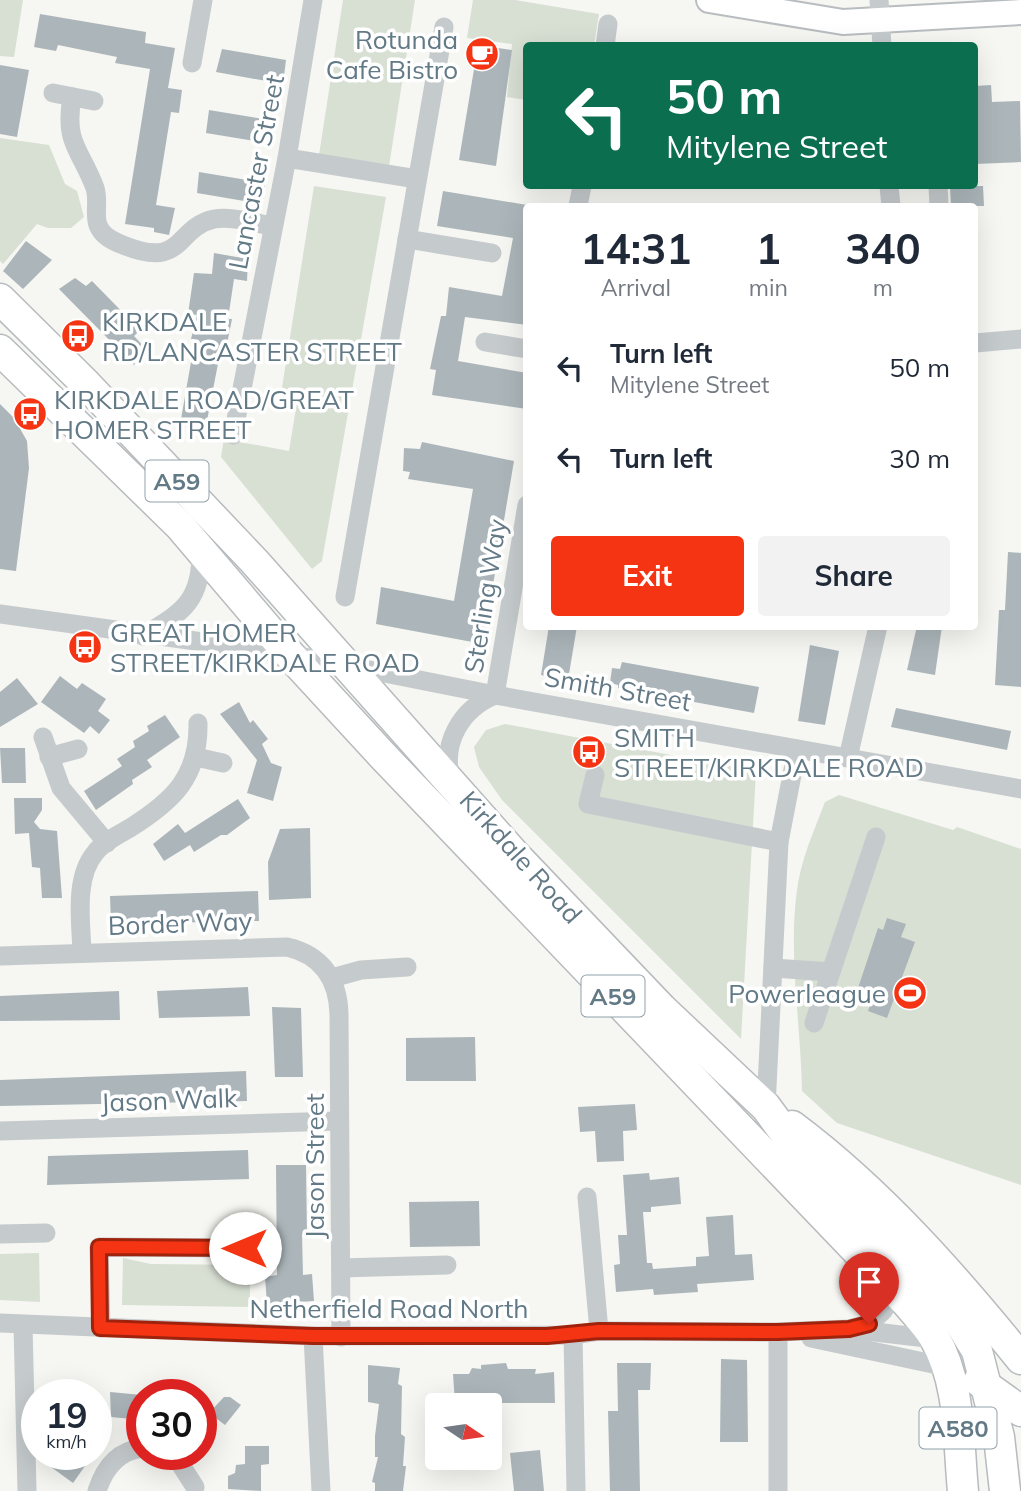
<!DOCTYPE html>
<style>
:root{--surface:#fff;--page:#f2f2f3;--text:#1f2937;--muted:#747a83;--accent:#f53413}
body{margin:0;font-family:Mulish,sans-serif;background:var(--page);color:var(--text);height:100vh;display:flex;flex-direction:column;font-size:26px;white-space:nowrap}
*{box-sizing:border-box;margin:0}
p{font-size:23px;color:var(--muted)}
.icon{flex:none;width:38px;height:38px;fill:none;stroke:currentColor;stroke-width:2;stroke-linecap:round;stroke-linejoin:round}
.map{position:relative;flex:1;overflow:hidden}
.panel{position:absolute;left:523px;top:203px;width:455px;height:427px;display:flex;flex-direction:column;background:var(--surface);border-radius:7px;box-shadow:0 7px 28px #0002}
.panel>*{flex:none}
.hud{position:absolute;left:523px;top:42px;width:455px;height:147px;border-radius:7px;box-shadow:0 7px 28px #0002;background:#0b6e4f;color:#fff;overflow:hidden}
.needle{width:46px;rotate:103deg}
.tools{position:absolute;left:425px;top:1393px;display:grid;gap:14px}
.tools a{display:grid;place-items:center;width:77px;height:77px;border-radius:7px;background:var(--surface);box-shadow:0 7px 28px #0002;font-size:35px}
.speed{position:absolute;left:21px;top:1379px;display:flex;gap:14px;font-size:35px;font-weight:700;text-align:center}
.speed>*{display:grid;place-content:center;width:91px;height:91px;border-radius:50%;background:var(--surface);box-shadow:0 7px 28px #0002;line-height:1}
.speed small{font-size:18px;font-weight:400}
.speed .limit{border:10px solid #d22;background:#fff;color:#111}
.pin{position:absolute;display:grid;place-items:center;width:60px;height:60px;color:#fff;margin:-72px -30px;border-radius:50% 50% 50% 0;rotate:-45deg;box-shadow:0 0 7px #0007}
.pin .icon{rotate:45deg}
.me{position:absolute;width:77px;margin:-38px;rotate:270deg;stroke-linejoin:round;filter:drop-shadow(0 0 5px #0008)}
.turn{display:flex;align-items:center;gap:24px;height:147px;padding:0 28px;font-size:32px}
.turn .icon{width:91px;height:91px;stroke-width:2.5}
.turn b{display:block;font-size:49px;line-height:60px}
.eta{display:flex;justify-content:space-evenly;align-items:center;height:119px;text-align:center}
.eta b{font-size:42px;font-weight:700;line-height:49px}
.cta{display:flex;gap:14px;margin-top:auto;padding:14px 28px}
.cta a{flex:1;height:80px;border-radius:7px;background:var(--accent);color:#fff;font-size:28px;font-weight:700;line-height:80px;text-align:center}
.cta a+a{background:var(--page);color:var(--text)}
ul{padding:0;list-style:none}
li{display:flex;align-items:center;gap:21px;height:91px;padding:0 28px}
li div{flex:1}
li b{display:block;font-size:26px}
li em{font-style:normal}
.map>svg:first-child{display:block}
.green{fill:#d8dfd3}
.building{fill:#acb6ba}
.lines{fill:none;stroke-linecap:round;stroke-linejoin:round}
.major-casing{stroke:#b8bdc0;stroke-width:28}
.highway-casing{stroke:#b7bbbe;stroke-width:33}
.minor{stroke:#c5cacc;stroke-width:19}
.major{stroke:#fff;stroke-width:24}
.highway{stroke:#fff;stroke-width:30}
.route-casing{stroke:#9f220c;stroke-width:18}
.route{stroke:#f53413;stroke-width:12}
.labels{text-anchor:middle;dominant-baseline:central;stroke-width:7;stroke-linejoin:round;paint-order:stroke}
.shield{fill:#fff;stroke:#91a1aa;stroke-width:2}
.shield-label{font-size:24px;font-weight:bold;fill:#627986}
.poi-label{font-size:26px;fill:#627986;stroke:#fff;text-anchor:start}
.street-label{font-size:26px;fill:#627986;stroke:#fff}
</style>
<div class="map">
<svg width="1021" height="1491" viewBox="0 0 1021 1491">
<rect width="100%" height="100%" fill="#f6f6f2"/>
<g class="green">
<polygon points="0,0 23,0 14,57 0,56"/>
<polygon points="343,0 415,0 389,166 319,155"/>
<polygon points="473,0 515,0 599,14 594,45 527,46 527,100 507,97 512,44 467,38"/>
<polygon points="0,138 49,145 65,184 77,191 84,217 71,228 48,228 37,224 3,264 0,261"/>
<polygon points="314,186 386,197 322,561 312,569 221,457 224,439 289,451 297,402 281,394"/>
<polygon points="505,724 756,771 741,1039 502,800 479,767 474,747 486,730"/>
<path d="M 839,795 L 953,830 L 957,827 L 1021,849 L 1021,1185 L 837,1123 L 802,1091 C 801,1025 788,956 797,890 C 801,859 814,831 825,802 Z"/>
<polygon points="39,1253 40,1302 0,1300 0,1254"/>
<polygon points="123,1258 151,1264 250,1265 250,1307 122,1305"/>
</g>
<g class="building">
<polygon points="40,14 146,32 145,43 175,48 168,88 182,90 179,113 171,112 156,205 175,208 169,235 154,232 154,228 125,224 150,69 115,63 117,57 58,45 56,51 34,47"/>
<polygon points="478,45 512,50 496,166 459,160"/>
<polygon points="222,49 286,60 283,84 216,72"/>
<polygon points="0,65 29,70 17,137 0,134"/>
<polygon points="991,85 992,102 1020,101 1021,162 975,164 975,86"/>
<polygon points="209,110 276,121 272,144 206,133"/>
<polygon points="199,172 265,183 262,204 197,193"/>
<polygon points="950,186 983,186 984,206 951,206"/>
<polygon points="443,191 527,205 527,325 465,317 458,361 527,373 527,409 432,395 436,370 430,369 441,316 446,316 449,287 502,296 513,238 437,226"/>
<polygon points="26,241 52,260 23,289 3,271"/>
<polygon points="214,253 248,259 247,281 234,279 228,319 232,319 227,344 222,343 205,431 180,425 195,339 191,339 197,315 188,314 194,273 212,274"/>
<polygon points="75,278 86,286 92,281 140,330 134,336 147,350 134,365 59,289"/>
<polygon points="0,404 14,418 27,441 29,468 16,571 0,569"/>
<polygon points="422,442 514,461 483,644 376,624 381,587 454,601 473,489 408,479 410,472 403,471 404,448 420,449"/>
<polygon points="1008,552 1021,553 1021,687 995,685 999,610 1005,610"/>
<polygon points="549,626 577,626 568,680 541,675"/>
<polygon points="917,626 942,626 935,675 907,670"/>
<polygon points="810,645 839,651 825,725 798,721"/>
<polygon points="622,662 759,687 754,713 618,688 618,685 610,683 612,668 620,669"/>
<polygon points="60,676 77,689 82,683 106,699 98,711 110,720 99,734 90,726 84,733 41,702"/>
<polygon points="17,678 38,704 0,727 0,692"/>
<polygon points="239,702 250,723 253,720 268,739 262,744 271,763 282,767 273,801 247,793 257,760 220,714"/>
<polygon points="896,708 1011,731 1007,750 891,727"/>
<polygon points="165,715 180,737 147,760 152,767 132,780 133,784 96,810 84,791 122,766 117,759 135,747 133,741 149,731 147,726"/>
<polygon points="0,748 25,748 26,783 2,783"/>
<polygon points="14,798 42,798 42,810 34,822 40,829 57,831 62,898 42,898 40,868 32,867 29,833 15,834"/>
<polygon points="238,799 250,818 227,835 221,835 194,852 190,845 164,861 153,844 178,824 185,833"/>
<polygon points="310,828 311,898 269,900 268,862 280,829"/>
<polygon points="258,891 259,921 111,924 110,896"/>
<polygon points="887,918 906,924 901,937 915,942 887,1018 868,1011 871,1002 855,997 878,928 883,930"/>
<polygon points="248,987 250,1016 159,1018 157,991"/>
<polygon points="119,991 120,1020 0,1021 0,996"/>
<polygon points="272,1007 301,1008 303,1077 275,1077"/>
<polygon points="475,1037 476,1081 406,1081 406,1038"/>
<polygon points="246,1071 247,1101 0,1106 0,1080"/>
<polygon points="635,1104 637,1130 623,1131 624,1161 597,1162 595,1131 580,1132 578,1107"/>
<polygon points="248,1150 249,1179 47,1185 48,1156"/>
<polygon points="276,1165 306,1165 307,1234 302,1234 303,1275 312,1274 314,1301 267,1304 265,1277 277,1275"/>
<polygon points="649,1173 650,1180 679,1177 681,1204 651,1207 651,1212 643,1212 647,1263 652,1263 653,1269 696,1266 696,1257 709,1256 706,1217 733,1215 735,1255 752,1254 754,1280 697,1284 698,1292 654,1295 653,1289 616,1292 614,1265 620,1264 618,1235 627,1235 623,1175"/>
<polygon points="479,1201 480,1246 410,1247 409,1202"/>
<polygon points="721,1359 747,1360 748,1442 720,1442"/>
<polygon points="506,1363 508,1369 536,1369 535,1374 554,1372 555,1403 455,1403 453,1374 469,1374 472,1368 481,1369 481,1365"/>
<polygon points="617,1363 651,1363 650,1390 638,1390 640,1491 610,1491 608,1411 618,1411"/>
<polygon points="368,1365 400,1368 398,1384 402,1386 401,1434 405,1437 403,1466 406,1466 403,1491 375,1491 375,1483 372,1482 378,1457 375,1457 375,1436 379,1404 368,1402"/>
<polygon points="110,1392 142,1395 142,1420 111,1417"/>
<polygon points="224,1397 230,1397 241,1405 225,1425 209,1413"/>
<polygon points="245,1446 269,1446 269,1464 261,1465 261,1491 228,1489 228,1476 235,1473 236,1465 245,1464"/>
<polygon points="540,1450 544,1491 514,1491 510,1453"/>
<polygon points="60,1454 84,1454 80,1463 85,1466 73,1483 51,1467"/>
</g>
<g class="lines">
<g class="major-casing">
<polyline id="major" points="709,0 843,22 1021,12"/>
</g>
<g class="highway-casing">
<g id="highway">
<polyline points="0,299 87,385 254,561 515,855 662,1009 766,1107 815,1174 930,1285 957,1318 977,1351 999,1437 1005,1491"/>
<path d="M 0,350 L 180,526 L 289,654 L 383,756 L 907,1303 C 916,1314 927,1325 934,1337 C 961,1383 958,1440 963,1491"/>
<path d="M 792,1126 C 879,1191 953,1275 1021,1359"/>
<polyline points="979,1381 1021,1411"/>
</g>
</g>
<g class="minor">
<polyline points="879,0 882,46"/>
<polyline points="605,46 608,24"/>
<polyline points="192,63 203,0"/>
<polyline points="53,93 94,101"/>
<path d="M 72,97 C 64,144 80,148 95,188 C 99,200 94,214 98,225 C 102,236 113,241 123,245 C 185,270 174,228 214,219 C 232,216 254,223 272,226"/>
<polyline points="287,158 417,179"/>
<polyline points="889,186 891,206"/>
<polyline points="938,186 939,206"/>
<polyline points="578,206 582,186"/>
<polyline points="407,239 492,253"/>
<polyline points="485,342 527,349"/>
<polyline points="975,343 1021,339"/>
<polyline points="233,435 287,158 313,0"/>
<polyline points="345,597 444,27"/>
<polyline points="0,614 289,654 495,695 1021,789"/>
<path d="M 143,636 C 183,612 202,601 201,550"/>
<polyline points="43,737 61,788 107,843"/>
<polyline points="49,757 78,749"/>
<polyline points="196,757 223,763"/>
<polyline points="848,758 878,626"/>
<polyline points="595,775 588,804 779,842"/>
<path d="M 451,780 C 441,743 461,709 495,695 L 527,505"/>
<path d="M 82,952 C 81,922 74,878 95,853 C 103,842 118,835 130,828 C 173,801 199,777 198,723"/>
<path d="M 0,956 L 287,947 C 322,955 338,979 339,1014 L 341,1337"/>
<polyline points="773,968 831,972 876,837"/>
<polyline points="332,978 361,970 407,967"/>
<polyline points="814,1023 831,972"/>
<polyline points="766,1107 779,842 797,749"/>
<polyline points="0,1131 339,1121"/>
<polyline points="587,1197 599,1331"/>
<polyline points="0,1234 46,1233"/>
<polyline points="341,1268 447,1265"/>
<polyline points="0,1323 313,1336 573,1335 599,1331 778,1332 849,1329 935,1339"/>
<polyline points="23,1325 27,1491"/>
<polyline points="101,1328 99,1247 245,1248"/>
<polyline points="853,1328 869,1324 884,1310 887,1291 884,1278"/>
<polyline points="573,1335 576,1491"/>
<polyline points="313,1336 321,1491"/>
<polyline points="811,1338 947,1367"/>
<polyline points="169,1454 179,1462 195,1487"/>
<path d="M 97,1491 C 104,1469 117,1451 142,1448"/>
<polyline points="778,1491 778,1332"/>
</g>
<use href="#major" class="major"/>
<use href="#highway" class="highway"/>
</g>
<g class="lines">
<g class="route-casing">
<polyline id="route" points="245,1248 99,1247 100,1328 313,1336 547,1336 599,1331 778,1332 849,1329 869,1324"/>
</g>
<use href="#route" class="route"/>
</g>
<defs>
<g id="cafe-disc" transform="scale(1.75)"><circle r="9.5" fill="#f53413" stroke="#fff"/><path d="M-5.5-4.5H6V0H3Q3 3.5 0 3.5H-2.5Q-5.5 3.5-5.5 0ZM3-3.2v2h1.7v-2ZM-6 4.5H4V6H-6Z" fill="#fff"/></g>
<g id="bus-disc" transform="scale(1.75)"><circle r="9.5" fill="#f53413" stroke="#fff"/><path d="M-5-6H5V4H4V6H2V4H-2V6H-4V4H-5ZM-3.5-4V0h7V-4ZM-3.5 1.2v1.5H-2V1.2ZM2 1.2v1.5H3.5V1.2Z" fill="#fff"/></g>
<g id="stadium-disc" transform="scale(1.75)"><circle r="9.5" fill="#f53413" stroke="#fff"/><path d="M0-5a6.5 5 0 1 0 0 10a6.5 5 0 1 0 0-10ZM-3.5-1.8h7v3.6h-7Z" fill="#fff"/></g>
</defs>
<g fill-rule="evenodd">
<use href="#cafe-disc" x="482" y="54"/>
<use href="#bus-disc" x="78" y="336"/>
<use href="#bus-disc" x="30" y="414"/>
<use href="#bus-disc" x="85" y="647"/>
<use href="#bus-disc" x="589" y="752"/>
<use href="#stadium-disc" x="910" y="993"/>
</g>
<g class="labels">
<g class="shield">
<rect x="145.5" y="460.5" width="63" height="41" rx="5"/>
<rect x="581.5" y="975.5" width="63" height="41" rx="5"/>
<rect x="919.5" y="1407.5" width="77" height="41" rx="5"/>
</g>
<g class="shield-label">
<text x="177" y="481">A59</text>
<text x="613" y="996">A59</text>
<text x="958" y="1428">A580</text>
</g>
<g class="poi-label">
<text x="458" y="39" text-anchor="end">Rotunda<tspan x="458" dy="30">Cafe Bistro</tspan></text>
<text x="102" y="321">KIRKDALE<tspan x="102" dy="30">RD/LANCASTER STREET</tspan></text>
<text x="54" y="399">KIRKDALE ROAD/GREAT<tspan x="54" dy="30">HOMER STREET</tspan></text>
<text x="110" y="632">GREAT HOMER<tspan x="110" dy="30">STREET/KIRKDALE ROAD</tspan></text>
<text x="614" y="737">SMITH<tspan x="614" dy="30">STREET/KIRKDALE ROAD</tspan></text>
<text x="886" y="993" text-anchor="end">Powerleague</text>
</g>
<g class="street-label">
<text transform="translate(256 172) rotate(-79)">Lancaster Street</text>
<text transform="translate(485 596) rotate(-81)">Sterling Way</text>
<text transform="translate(618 689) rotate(10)">Smith Street</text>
<text transform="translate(521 857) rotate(48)">Kirkdale Road</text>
<text transform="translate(180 923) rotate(-2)">Border Way</text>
<text transform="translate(169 1100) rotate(-2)">Jason Walk</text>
<text transform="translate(314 1166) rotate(-90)">Jason Street</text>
<text x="389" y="1308">Netherfield Road North</text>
</g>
</g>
</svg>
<div class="tools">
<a><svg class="needle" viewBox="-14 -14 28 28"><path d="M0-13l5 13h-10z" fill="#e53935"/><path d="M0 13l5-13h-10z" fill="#747a83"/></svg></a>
</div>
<div class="speed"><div>19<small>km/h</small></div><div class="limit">30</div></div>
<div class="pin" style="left:869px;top:1324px;background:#d93025"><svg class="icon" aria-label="arrive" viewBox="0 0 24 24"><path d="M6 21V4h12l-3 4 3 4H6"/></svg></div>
<svg class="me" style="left:245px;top:1248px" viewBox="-20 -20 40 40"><circle r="19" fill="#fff"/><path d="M0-13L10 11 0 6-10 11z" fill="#f53413"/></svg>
<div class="hud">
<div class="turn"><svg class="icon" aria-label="left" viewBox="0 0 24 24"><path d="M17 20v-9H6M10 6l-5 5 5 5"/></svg><div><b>50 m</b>Mitylene Street</div></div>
</div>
<section class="panel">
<div class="eta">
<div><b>14:31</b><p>Arrival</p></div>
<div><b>1</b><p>min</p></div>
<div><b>340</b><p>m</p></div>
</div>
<ul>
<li><svg class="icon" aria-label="left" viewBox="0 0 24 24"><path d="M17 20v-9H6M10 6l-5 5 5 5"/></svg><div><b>Turn left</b><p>Mitylene Street</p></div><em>50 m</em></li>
<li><svg class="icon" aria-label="left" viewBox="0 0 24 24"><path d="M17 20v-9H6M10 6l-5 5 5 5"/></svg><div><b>Turn left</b></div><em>30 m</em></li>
</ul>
<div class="cta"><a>Exit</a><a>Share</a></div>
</section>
</div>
